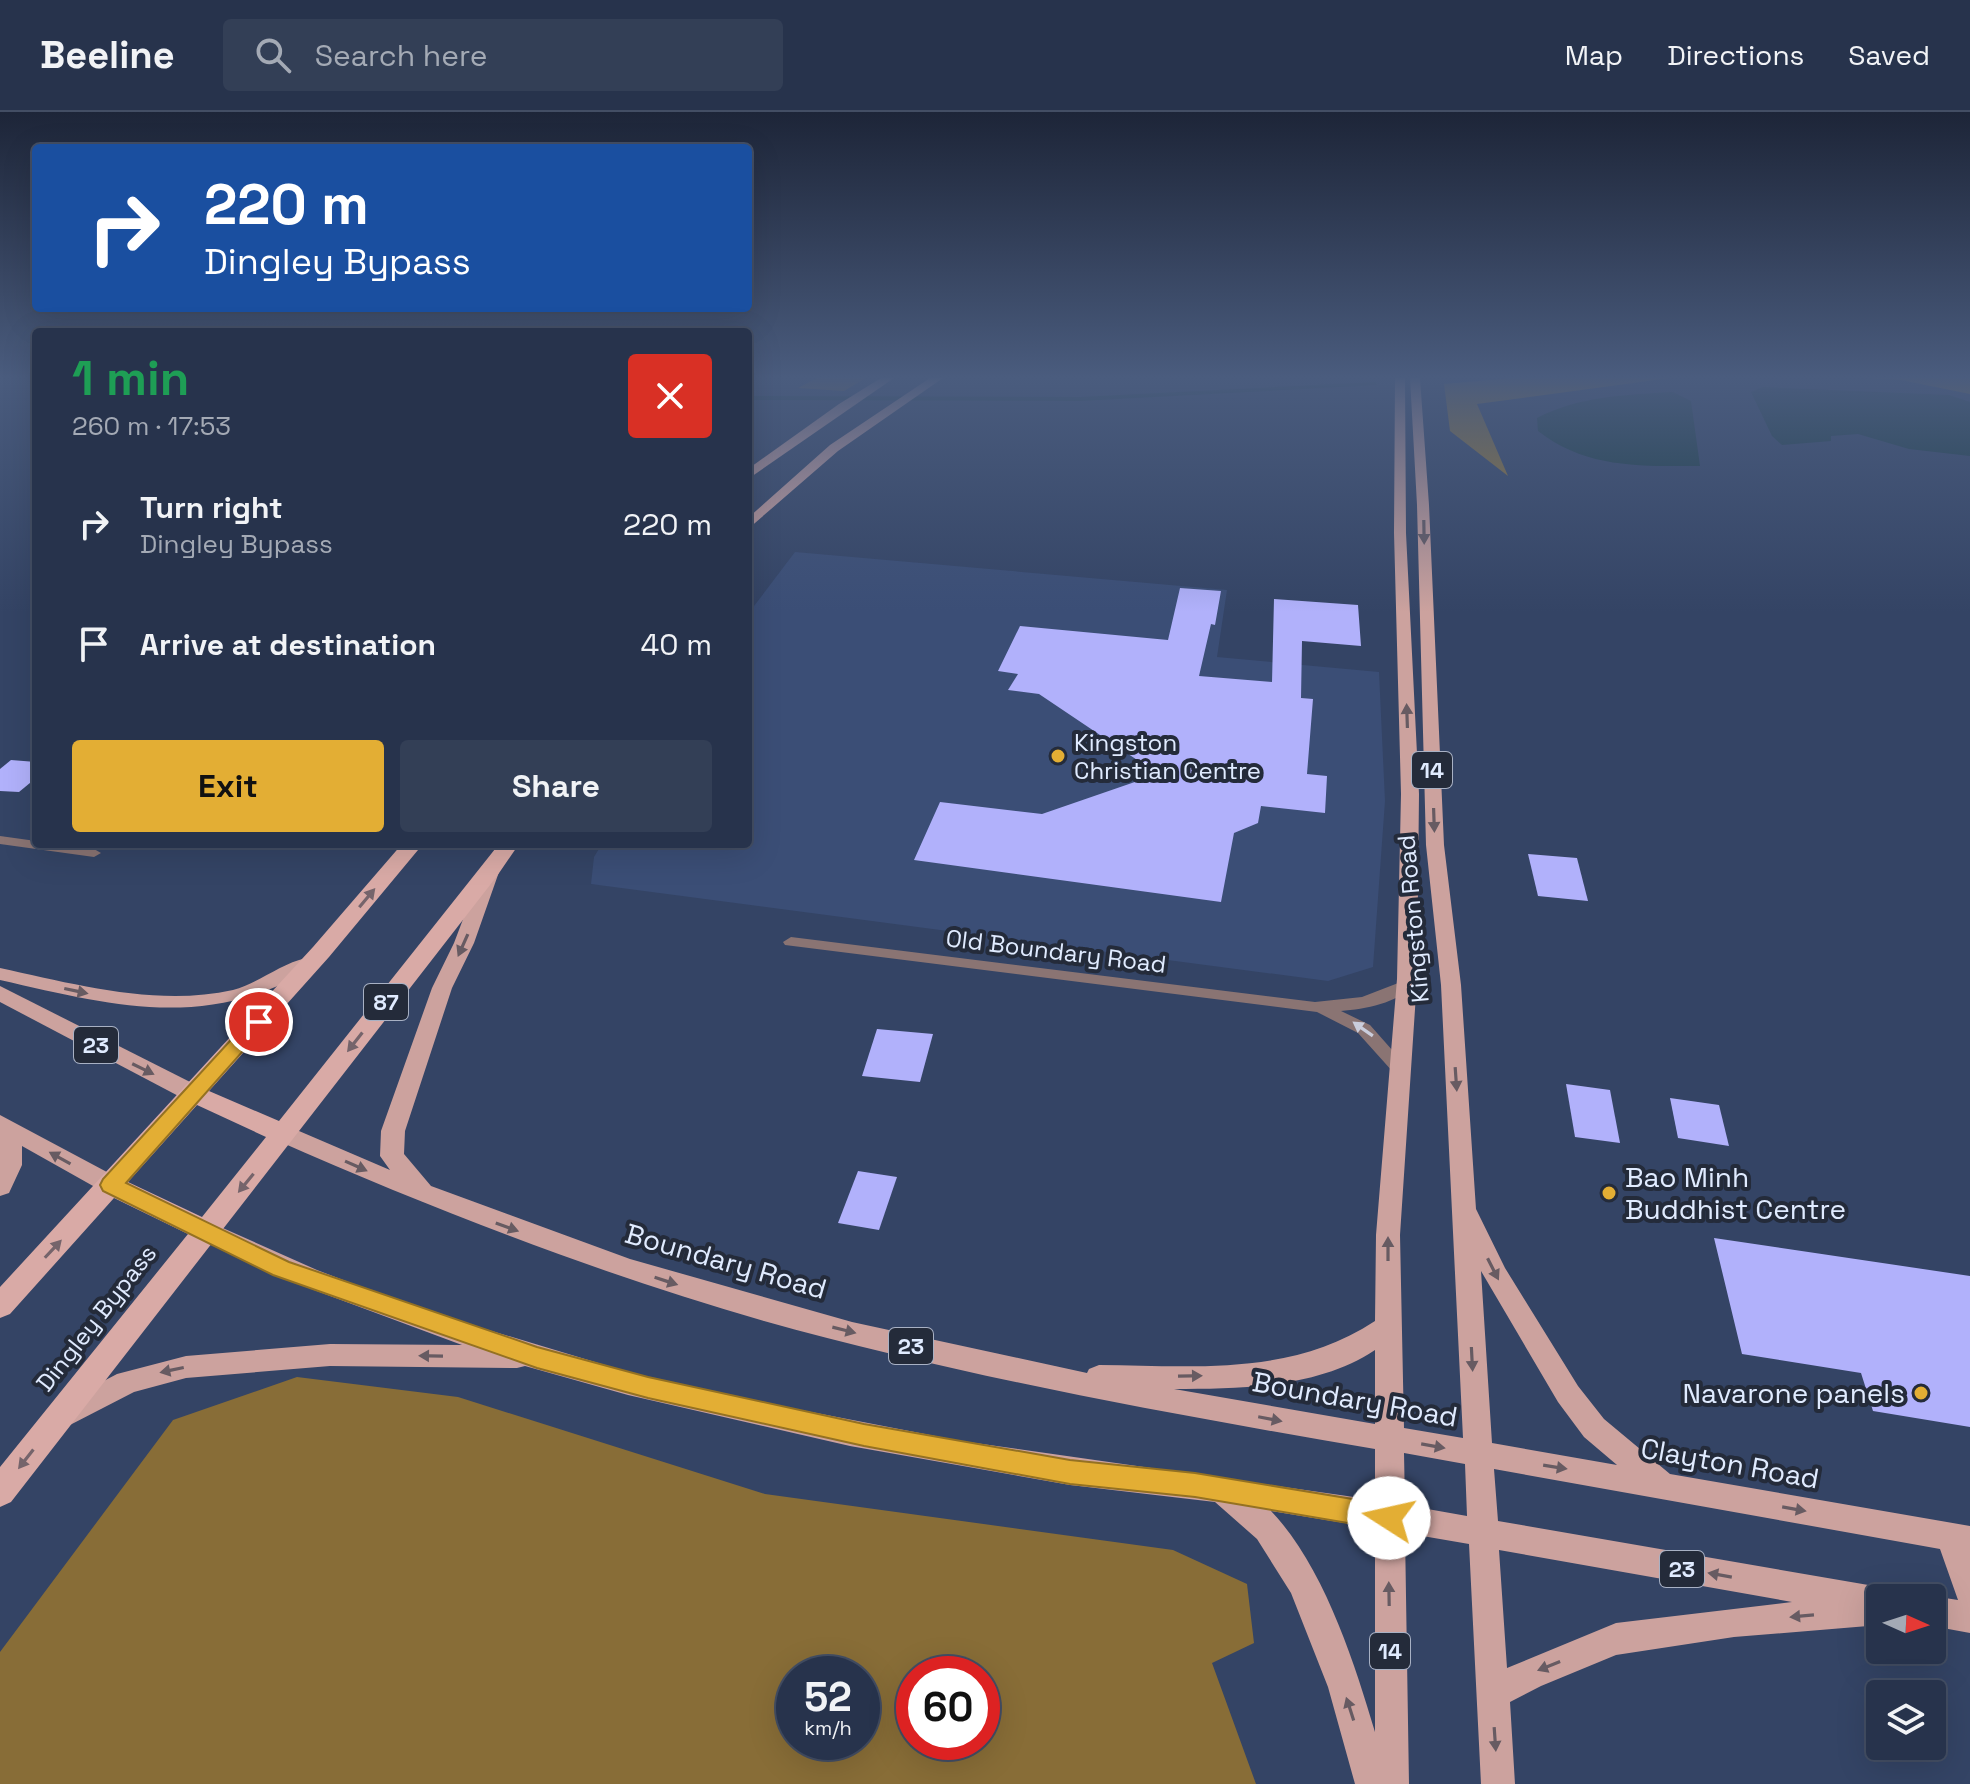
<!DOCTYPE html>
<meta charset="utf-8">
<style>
:root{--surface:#27334c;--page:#333f56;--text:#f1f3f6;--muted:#a4aab5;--line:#434e64;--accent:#e3ae34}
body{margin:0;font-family:"Space Grotesk",sans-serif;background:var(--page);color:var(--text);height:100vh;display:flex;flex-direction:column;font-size:30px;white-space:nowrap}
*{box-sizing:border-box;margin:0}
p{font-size:26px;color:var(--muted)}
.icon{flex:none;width:44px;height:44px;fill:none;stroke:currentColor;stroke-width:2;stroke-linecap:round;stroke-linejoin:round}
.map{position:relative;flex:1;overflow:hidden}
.details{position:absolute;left:32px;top:216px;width:720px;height:520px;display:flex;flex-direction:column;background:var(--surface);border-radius:8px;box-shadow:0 8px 32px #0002,0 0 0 2px var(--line)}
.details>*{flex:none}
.banner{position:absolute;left:32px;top:32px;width:720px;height:168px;border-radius:8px;box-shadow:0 8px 32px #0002,0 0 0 2px var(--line);background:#1a4fa0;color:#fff;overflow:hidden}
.needle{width:52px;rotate:93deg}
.tools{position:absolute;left:1866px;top:1472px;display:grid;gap:16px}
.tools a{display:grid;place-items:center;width:80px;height:80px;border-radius:8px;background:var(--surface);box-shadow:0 8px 32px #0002,0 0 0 2px var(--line);font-size:40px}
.speed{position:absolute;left:776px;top:1544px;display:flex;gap:16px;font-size:40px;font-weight:700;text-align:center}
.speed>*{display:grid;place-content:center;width:104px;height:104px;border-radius:50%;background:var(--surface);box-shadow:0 8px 32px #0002,0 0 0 2px var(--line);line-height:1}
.speed small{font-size:20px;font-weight:400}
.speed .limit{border:12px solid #d22;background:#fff;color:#111}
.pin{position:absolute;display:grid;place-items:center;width:68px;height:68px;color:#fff;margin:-34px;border:4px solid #fff;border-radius:50%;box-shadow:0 2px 8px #0007}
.me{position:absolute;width:88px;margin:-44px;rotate:280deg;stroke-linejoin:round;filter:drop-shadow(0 0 6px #0008)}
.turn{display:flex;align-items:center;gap:28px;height:168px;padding:0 40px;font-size:36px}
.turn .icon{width:104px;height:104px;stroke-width:2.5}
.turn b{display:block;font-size:56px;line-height:68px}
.round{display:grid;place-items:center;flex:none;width:84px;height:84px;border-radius:8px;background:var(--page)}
.head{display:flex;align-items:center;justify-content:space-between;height:136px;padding:0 40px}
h1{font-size:48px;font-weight:600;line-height:60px;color:#1e9e55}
.action{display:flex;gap:16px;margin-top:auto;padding:16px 40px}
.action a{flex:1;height:92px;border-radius:8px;background:var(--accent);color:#111;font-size:32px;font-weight:600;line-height:92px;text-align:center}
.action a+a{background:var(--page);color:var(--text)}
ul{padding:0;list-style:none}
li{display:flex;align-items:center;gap:24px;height:120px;padding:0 40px}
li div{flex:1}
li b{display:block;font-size:30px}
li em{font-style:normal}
header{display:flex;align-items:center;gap:48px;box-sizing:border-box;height:112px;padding:0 40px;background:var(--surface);border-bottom:2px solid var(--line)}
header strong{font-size:38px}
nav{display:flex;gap:44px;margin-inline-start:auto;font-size:28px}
.search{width:560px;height:72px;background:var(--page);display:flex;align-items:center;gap:20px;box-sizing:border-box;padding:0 28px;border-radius:8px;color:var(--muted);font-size:30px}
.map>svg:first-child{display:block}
.built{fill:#3b4e76}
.green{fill:#886d37;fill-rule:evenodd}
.forest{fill:#a07c2e}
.water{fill:#173b3f}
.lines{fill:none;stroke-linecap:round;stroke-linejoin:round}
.stream{fill:#173b3f;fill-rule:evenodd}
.building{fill:#b1b1fb}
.minor{fill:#8a7473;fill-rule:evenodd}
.primary{fill:#cca29e;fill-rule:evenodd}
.trunk{fill:#d9aaa6;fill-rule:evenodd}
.oneway{fill:#675b62}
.oneway2{fill:#75646b}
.oneway3{fill:#cacddc}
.route{fill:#e3ae34;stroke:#947122;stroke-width:2}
.poi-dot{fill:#e3ae34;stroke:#242b3a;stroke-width:3}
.labels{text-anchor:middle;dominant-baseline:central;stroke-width:8;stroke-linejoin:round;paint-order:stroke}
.shield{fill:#242b3a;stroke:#a8b1c4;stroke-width:2}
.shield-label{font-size:22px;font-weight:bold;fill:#e0ebff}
.poi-label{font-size:24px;fill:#e0ebff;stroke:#242b3a;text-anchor:start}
.street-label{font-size:24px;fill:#e0ebff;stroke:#242b3a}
.near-poi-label{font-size:28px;fill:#e0ebff;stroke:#242b3a;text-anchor:start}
.near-street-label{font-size:28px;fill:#e0ebff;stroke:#242b3a}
</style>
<header>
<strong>Beeline</strong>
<div class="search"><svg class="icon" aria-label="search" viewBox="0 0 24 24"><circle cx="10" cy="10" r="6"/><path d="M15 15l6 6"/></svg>Search here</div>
<nav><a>Map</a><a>Directions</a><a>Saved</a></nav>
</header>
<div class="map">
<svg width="1970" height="1672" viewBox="0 0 1970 1672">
<rect width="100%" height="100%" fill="#344465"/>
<polygon class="built" points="795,440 1227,478 1217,545 1379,560 1385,689 1373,855 1328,869 591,772 594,745 602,732 748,732 748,502"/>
<g class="green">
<polygon points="817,266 866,266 844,279 798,276"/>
<path d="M 297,1265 L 458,1285 L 765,1382 L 1173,1438 L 1247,1472 L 1254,1531 L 1212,1551 L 1256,1672 L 0,1672 L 0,1540 L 173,1308 ZM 794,1562 L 862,1562 L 862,1630 L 794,1630 ZM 914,1562 L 982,1562 L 982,1630 L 914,1630 Z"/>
</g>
<g class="forest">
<polygon points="1512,266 1670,266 1477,292 1508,364 1450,319 1444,272"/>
<polygon points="1866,266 1970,266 1970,282 1901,268"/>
</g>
<g class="water">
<polygon points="1763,275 1949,283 1970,290 1970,344 1909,337 1858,322 1831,324 1831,329 1782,333 1772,324 1751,280"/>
<path d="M 1673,280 L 1691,289 L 1700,354 C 1641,354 1587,357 1538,319 L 1537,306 C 1580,284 1624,283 1673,280 Z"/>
</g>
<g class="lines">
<polygon class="stream" points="1375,270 1377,273 1080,289 748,288 748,284 1080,285"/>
</g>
<g class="building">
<polygon points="1180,476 1221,479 1215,513 1211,512 1199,564 1272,570 1274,487 1358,493 1361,534 1302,529 1301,586 1313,587 1307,662 1327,664 1325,701 1261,694 1258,711 1234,721 1221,790 914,748 940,690 1042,702 1158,662 1039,582 1008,578 1018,562 998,559 1020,514 1168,528"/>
<polygon points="11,648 36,650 36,666 19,680 0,679 0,657"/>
<polygon points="1528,742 1577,746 1588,789 1538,784"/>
<polygon points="877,917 933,922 920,970 862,964"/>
<polygon points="1566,972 1610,978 1620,1031 1575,1025"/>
<polygon points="1670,986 1719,993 1729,1034 1678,1026"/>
<polygon points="858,1059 897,1065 879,1118 838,1111"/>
<polygon points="1714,1126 1970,1164 1970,1315 1873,1299 1861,1261 1742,1242"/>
</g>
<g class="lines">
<g class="minor">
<polygon points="0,724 36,729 36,732 94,737 101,741 94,745 0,732"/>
<path d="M 791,825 L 1315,890 L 1362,885 L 1406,868 L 1414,873 C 1398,891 1365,897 1341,899 L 1370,913 L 1408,956 L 1405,960 L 1393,960 L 1358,921 L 1317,900 L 785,833 L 783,830 Z"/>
</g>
<g class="primary">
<path d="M 1395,266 L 1405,266 L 1406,421 L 1419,682 L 1417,867 L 1400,1123 L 1404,1316 L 1463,1326 L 1441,873 L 1426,733 L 1417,393 L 1410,266 L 1420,266 L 1429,393 L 1444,733 L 1461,873 L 1476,1097 L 1505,1156 L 1578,1274 L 1604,1307 L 1670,1362 L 1970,1414 L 1970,1521 L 1932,1514 L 1932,1486 L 1926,1486 L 1932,1484 L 1958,1488 L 1940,1437 L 1494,1357 L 1498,1409 L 1880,1475 L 1891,1479 L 1894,1486 L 1880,1486 L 1880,1513 L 1734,1525 L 1616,1543 L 1541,1574 L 1510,1590 L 1515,1672 L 1481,1672 L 1469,1432 L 1405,1421 L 1409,1672 L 1355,1672 L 1328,1575 L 1291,1481 L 1257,1427 L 1215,1390 L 1070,1373 L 850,1334 L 628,1283 L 525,1254 L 517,1256 L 330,1254 L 186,1266 L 134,1280 L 68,1314 L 58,1311 L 54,1302 L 58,1293 L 117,1262 L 186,1244 L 330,1232 L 462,1233 L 298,1172 L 198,1126 L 195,1119 L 198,1112 L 207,1109 L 317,1158 L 419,1197 L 628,1260 L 739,1286 L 961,1329 L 1375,1388 L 1375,1337 C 1170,1302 965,1265 764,1209 C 597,1161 435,1098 276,1028 L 272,1022 L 276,1016 L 284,1014 L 292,1016 L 390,1058 L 380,1044 L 381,1019 L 432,876 L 454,831 L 481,760 L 490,754 L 499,760 L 474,831 L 452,876 L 405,1019 L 404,1042 L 431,1074 L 630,1147 L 852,1210 L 1087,1261 L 1089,1257 L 1099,1253 C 1195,1254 1292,1264 1375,1209 L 1376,1123 L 1397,867 L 1401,682 L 1394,421 ZM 1481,1159 L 1558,1290 L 1584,1325 L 1617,1353 L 1492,1331 ZM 1375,1238 L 1375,1312 L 1174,1277 C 1240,1277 1318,1276 1375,1238 ZM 1404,1341 L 1465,1352 L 1467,1404 L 1405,1393 ZM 1271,1399 L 1375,1416 L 1375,1620 C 1354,1549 1323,1453 1271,1399 ZM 1499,1438 L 1792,1490 L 1616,1511 L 1507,1556 Z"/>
<path d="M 306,846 L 316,852 L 313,856 C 206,919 114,894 0,868 L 0,856 C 74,872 157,895 233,878 C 259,871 280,852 306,846 Z"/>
<polygon points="0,874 202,976 205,982 202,988 186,988 0,890"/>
<polygon points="0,1003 120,1067 123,1073 120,1079 111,1082 102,1079 22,1034 22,1053 9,1081 0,1084"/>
</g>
<g class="trunk">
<polygon points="881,266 894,266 748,367 748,357 839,292"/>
<polygon points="930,266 943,266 838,339 748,417 748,406 830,333"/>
<path d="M 402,732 L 423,732 L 329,845 L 209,979 L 279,1009 L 499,732 L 519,732 L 497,764 L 11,1390 L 0,1395 L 0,1355 L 188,1122 L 114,1086 L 10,1202 L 0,1206 L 0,1175 L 313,835 ZM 197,993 L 266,1025 L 202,1105 L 128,1070 Z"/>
</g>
</g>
<defs><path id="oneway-solid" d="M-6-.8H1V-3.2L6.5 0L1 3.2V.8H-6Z" transform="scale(2)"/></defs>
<g class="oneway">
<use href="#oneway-solid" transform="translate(1424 420) rotate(89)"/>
<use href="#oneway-solid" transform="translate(1407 604) rotate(-92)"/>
<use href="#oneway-solid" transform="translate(1434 708) rotate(88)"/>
<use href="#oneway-solid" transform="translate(463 833) rotate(114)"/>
<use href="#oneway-solid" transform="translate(76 879) rotate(12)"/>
<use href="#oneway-solid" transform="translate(143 957) rotate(26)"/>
<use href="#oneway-solid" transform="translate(1456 967) rotate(86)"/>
<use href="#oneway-solid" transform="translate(60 1046) rotate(-151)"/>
<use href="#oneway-solid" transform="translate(356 1054) rotate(24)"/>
<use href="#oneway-solid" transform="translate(507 1115) rotate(20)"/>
<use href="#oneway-solid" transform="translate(1388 1137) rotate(-90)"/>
<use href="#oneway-solid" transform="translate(1493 1157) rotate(63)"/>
<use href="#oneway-solid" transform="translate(666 1169) rotate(18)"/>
<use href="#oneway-solid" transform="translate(844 1218) rotate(14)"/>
<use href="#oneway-solid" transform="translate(431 1244) rotate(-179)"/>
<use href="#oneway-solid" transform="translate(1472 1247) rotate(87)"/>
<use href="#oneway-solid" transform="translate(172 1258) rotate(168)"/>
<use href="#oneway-solid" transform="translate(1190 1264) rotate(-1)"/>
<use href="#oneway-solid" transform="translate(1270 1307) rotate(11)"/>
<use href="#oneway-solid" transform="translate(1433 1334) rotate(10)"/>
<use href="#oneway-solid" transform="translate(1555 1355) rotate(9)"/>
<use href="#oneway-solid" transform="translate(1794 1397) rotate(10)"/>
<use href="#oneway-solid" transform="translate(1720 1463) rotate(-170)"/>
<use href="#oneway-solid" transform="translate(1389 1482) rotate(-91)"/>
<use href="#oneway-solid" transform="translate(1802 1504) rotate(175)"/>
<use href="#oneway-solid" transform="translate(1549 1554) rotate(158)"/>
<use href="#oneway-solid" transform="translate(1350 1597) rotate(-108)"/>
<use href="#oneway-solid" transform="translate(1495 1627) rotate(86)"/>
</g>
<g class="oneway2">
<use href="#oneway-solid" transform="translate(367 786) rotate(-50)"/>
<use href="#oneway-solid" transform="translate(355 930) rotate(128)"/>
<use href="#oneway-solid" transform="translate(246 1071) rotate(129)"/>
<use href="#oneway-solid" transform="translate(53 1137) rotate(-47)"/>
<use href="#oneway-solid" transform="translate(26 1347) rotate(128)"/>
</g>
<use class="oneway3" href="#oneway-solid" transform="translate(1363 917) rotate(-145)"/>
<linearGradient id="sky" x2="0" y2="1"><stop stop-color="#1d2538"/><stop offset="0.53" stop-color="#4a5c7e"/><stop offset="1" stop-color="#4a5c7e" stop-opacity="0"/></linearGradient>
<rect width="1970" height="500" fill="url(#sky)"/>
<polygon class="route" points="259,903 268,910 265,914 126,1071 289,1150 537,1235 648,1265 864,1312 1070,1348 1195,1361 1389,1393 1398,1397 1402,1406 1398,1415 1389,1418 1195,1385 1070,1372 864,1334 648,1286 537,1256 273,1163 103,1079 100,1073 103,1067 252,905"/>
<g class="poi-dot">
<circle cx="1058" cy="644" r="8"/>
<circle cx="1609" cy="1081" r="8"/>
<circle cx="1921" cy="1281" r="8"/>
</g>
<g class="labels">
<g class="shield">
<rect x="1412" y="640" width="40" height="36" rx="6"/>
<rect x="364" y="872" width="44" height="36" rx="6"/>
<rect x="74" y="915" width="44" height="36" rx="6"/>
<rect x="889" y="1216" width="44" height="36" rx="6"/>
<rect x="1660" y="1439" width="44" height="36" rx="6"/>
<rect x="1370" y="1521" width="40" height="36" rx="6"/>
</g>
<g class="shield-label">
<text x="1432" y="658">14</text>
<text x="386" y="890">87</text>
<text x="96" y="933">23</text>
<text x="911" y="1234">23</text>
<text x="1682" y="1457">23</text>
<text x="1390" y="1539">14</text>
</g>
<g class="poi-label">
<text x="1074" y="630">Kingston<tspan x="1074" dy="28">Christian Centre</tspan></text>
</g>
<g class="street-label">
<text transform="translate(1413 807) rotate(-95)">Kingston Road</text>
<text transform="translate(1056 839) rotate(7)">Old Boundary Road</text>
<text transform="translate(96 1206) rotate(-52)">Dingley Bypass</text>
</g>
<g class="near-poi-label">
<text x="1625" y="1065">Bao Minh<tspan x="1625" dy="32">Buddhist Centre</tspan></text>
<text x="1905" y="1281" text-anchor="end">Navarone panels</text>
</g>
<g class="near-street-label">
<text transform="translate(726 1149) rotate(16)">Boundary Road</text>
<text transform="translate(1355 1287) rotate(10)">Boundary Road</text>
<text transform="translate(1730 1351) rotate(10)">Clayton Road</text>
</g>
</g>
</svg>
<div class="tools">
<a><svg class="needle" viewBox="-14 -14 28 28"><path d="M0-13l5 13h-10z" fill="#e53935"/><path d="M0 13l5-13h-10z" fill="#a4aab5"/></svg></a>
<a><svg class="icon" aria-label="layers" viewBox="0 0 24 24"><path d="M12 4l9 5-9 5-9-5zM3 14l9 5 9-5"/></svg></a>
</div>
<div class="speed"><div>52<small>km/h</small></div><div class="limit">60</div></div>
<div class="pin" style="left:259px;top:910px;background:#d93025"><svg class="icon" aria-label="arrive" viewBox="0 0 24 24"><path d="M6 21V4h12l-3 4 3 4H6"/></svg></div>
<svg class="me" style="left:1389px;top:1406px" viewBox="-20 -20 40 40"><circle r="19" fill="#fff"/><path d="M0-13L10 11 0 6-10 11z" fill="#e3ae34"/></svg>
<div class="banner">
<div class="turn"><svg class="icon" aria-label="right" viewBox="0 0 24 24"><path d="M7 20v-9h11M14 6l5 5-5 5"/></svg><div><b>220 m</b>Dingley Bypass</div></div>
</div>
<section class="details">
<div class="head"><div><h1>1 min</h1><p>260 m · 17:53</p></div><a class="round" style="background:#d93025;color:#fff"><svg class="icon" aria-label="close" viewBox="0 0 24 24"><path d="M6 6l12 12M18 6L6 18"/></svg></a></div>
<ul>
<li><svg class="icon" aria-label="right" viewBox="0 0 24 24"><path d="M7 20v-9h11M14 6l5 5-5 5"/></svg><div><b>Turn right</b><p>Dingley Bypass</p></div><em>220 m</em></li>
<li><svg class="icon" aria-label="arrive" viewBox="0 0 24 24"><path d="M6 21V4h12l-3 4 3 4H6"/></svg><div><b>Arrive at destination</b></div><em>40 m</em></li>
</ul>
<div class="action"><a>Exit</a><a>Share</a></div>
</section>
</div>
